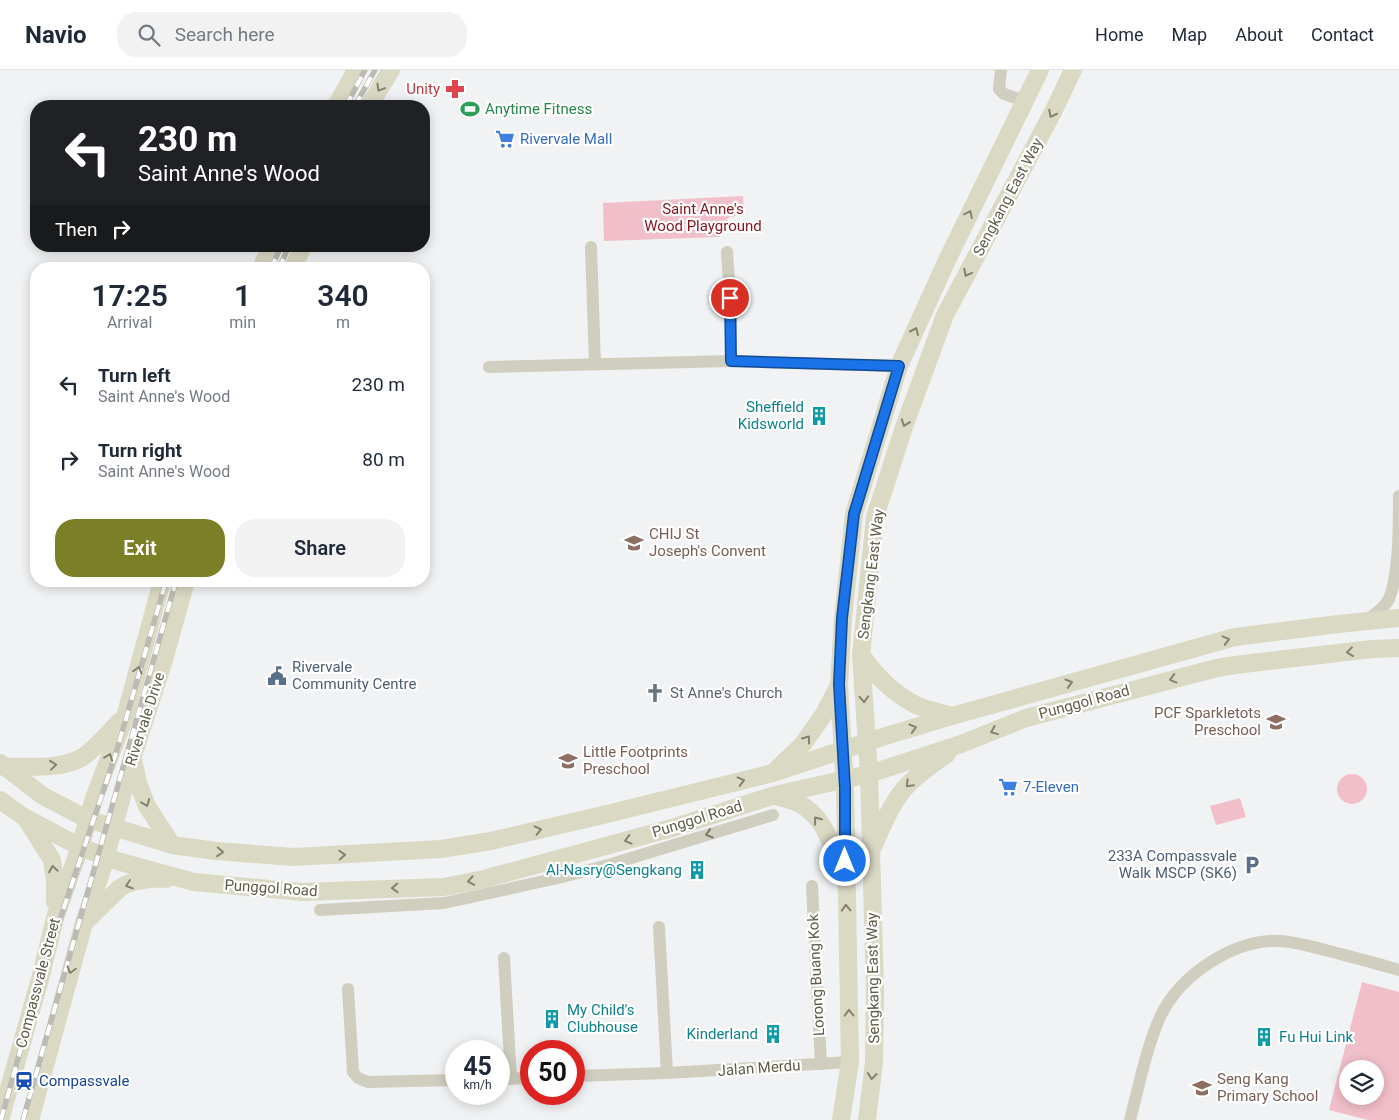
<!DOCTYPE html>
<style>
:root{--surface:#fff;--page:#f2f2f3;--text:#1f2937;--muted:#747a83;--line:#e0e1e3;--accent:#7b7f26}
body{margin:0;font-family:Roboto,sans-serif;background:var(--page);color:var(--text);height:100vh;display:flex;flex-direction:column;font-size:19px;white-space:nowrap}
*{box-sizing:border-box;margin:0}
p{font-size:16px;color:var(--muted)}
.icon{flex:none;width:28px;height:28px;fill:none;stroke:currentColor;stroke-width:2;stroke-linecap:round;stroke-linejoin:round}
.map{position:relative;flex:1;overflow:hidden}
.drawer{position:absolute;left:30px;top:192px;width:400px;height:325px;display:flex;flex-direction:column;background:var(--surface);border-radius:20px;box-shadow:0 2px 12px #0003}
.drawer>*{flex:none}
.banner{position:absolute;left:30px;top:30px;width:400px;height:152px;border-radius:20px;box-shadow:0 2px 12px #0003;background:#202124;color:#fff;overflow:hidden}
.controls{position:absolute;left:1339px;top:990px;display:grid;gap:10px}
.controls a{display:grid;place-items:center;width:45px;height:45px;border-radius:50%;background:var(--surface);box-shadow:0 2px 12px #0003;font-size:25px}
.speed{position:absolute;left:445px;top:970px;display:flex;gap:10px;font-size:25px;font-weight:700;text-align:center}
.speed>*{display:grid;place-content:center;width:65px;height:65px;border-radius:50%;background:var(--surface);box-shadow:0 2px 12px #0003;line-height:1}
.speed small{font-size:12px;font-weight:400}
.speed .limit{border:8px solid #d22;background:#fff;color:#111}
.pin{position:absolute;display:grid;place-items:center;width:42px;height:42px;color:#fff;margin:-21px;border:2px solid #fff;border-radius:50%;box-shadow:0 1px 5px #0007}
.me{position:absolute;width:55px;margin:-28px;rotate:0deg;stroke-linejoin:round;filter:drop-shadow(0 0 4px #0008)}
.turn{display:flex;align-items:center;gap:18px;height:105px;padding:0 25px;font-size:22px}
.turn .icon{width:65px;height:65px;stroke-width:2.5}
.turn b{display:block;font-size:35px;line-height:42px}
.then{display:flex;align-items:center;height:48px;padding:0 25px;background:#0003;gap:10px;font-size:19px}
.eta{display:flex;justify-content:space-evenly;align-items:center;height:85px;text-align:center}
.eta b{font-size:30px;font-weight:600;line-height:35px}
.button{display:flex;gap:10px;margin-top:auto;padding:10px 25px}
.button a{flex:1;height:58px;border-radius:20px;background:var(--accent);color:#fff;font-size:20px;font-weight:600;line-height:58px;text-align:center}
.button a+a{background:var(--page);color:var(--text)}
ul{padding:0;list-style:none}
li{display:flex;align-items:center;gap:15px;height:75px;padding:0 25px}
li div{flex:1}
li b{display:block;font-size:19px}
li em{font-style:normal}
header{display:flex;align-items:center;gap:30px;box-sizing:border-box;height:70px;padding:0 25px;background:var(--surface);border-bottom:1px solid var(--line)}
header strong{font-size:24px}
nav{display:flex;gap:28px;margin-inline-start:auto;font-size:18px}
.search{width:350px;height:45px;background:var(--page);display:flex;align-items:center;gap:12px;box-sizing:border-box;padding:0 18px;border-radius:20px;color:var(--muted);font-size:19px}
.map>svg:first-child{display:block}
.green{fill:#f1bfc9;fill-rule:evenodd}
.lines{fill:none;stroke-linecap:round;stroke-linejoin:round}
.street{stroke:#d0cebe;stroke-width:12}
.secondary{stroke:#dad9c3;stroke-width:18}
.rail-casing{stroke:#bbbbb3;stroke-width:5.5}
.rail{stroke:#fff;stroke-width:4;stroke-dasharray:11;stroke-linecap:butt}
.oneway{stroke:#84826d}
.oneway2{stroke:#7b7966}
.route-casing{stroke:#114b97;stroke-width:12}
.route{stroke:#1a73e8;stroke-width:9}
.labels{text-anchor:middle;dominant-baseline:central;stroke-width:4.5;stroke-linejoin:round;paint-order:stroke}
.health-label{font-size:15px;fill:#be3a42;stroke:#fff;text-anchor:end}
.leisure-label{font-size:15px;fill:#27864d;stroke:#fff;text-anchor:start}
.shop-label{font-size:15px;fill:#366cbe;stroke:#fff;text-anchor:start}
.street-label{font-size:15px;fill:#5f5d48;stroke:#fff}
.park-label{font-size:15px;fill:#85141d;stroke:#fff}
.culture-label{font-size:15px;fill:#0d838f;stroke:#fff;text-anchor:end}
.education-label{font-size:15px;fill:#785e54;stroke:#fff;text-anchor:start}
.service-label{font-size:15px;fill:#4e5e75;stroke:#fff;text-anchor:start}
.worship-label{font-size:15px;fill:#5b616d;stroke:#fff;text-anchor:start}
.transit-label{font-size:15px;fill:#164399;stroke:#fff;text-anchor:start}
</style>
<header>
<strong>Navio</strong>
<div class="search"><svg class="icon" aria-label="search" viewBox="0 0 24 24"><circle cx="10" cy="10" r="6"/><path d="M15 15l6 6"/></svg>Search here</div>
<nav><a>Home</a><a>Map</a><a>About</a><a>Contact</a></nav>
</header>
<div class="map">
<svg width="1399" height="1050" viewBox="0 0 1399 1050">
<rect width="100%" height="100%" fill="#f1f2f3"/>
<g class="green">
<polygon points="743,126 744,145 729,147 721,158 720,167 604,171 603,133"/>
<circle cx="1352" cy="719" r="15"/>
<polygon points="1240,728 1246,747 1216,755 1210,736"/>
<path d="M 1362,912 L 1399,922 L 1399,1050 L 1368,1050 L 1329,1040 ZM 1348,999 L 1375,999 L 1375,1026 L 1348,1026 Z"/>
</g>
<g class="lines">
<g class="street">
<polyline points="1001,0 999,19 1004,24 1026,31"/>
<polyline points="591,177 595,294"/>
<polyline points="727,182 731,243 731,291"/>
<polyline points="489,297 731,291 899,296"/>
<path d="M 1367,550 C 1376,544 1384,538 1389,529 C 1399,505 1399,455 1399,426"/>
<polyline points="812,816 821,994"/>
<polyline points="320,840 444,833 558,808 608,795 773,745"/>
<polyline points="659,857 667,1003"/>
<polyline points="504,888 511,1009"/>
<polyline points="348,919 353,1002 358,1008 368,1012 456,1010"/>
<polyline points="574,1006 667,1003 850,992"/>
<polyline points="499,1009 531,1008"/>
<path d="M 1130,1050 C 1139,1016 1146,979 1160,947 C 1180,905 1233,869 1280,871 C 1297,872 1313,877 1329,881 C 1352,887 1376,893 1399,900"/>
</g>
<g class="secondary">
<polyline points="336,36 356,0"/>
<polyline points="369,36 391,0"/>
<polyline points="261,199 271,176"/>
<polyline points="293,199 303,176"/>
<path d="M 862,586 C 877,607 891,621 914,634 C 925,640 940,642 952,646"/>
<polyline points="133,689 138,713 147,736 172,775"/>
<polyline points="0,693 43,726 87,749 172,775 216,781 293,787 441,779 491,771 603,745 773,703 876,669 952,646 1235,567 1338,554 1399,548"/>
<path d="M 4,697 C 28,696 59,700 81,688 C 92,682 110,661 120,651"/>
<polyline points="776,700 803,674 824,644 838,617"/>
<path d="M 775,726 C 783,728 791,730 798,733 C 824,746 831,773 841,798"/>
<polyline points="0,730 24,747 80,777 117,791 194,812 302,822 444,817 484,809 672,758 775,725 869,704 961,674 1026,648 1217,598 1235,595 1372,579 1399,578"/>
<polyline points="27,750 52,790 55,810 55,832"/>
<path d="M 873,777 C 882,757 890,736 904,719 C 916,705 932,695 947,684"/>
<path d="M 85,852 C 97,841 108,829 120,818 C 128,811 155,807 166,809"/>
<polyline points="0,1050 40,909 55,848 80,777 94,728 125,647 162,511"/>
<polyline points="30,1050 84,853 102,800 133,686 163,593 186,511"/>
<polyline points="841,1050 850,992 845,718 839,614 843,548 854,444 899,296 948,188 1040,0"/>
<polyline points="867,1050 874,992 875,922 869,704 861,585 875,447 904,357 945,245 1054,40 1073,0"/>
</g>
<g class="rail-casing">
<g id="rail">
<polyline points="346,36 365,0"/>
<polyline points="355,36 375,0"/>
<polyline points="271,199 281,176"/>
<polyline points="279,199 289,176"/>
<polyline points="1,1050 40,909 116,683 166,511"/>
<polyline points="23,1050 176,511"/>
</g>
</g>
<use href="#rail" class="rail"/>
</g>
<defs><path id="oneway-chevron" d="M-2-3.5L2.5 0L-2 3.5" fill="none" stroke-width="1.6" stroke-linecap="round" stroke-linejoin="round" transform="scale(1.25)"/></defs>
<g class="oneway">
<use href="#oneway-chevron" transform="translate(380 18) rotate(121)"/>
<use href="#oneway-chevron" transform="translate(1052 44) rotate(117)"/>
<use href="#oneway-chevron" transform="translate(969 144) rotate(-64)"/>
<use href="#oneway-chevron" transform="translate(967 203) rotate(118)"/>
<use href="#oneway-chevron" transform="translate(915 261) rotate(-66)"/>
<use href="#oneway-chevron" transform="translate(905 353) rotate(110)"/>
<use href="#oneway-chevron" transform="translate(1226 570) rotate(-15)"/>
<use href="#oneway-chevron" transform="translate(1350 582) rotate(173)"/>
<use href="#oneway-chevron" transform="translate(138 600) rotate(-74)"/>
<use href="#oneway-chevron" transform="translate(1173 609) rotate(165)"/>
<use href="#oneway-chevron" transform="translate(1069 613) rotate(-16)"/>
<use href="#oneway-chevron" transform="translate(864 629) rotate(87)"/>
<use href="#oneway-chevron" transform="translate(913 658) rotate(-16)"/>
<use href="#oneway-chevron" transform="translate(994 661) rotate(158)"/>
<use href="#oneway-chevron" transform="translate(807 669) rotate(-54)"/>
<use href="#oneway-chevron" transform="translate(109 687) rotate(-69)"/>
<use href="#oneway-chevron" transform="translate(53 695) rotate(-6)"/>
<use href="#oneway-chevron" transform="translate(741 711) rotate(-15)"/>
<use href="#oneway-chevron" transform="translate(909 714) rotate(135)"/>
<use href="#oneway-chevron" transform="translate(146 733) rotate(69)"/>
<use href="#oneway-chevron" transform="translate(817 750) rotate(-128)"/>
<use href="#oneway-chevron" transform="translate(538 760) rotate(-13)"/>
<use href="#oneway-chevron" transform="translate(628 770) rotate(165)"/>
<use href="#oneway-chevron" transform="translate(220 782) rotate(5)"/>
<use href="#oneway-chevron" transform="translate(342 785) rotate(-3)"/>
<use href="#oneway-chevron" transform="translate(53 799) rotate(-99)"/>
<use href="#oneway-chevron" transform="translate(471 811) rotate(169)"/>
<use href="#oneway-chevron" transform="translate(129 815) rotate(161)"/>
<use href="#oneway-chevron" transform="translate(395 818) rotate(178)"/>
<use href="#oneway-chevron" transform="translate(846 838) rotate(-92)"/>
<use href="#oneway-chevron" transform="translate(71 900) rotate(106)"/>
<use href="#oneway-chevron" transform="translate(849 943) rotate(-91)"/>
<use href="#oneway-chevron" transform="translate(872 1006) rotate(96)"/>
</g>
<use class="oneway2" href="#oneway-chevron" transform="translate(709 764) rotate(163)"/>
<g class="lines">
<g class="route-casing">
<polyline id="route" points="730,228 731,291 899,296 854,444 842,548 839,614 845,718 845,791"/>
</g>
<use href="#route" class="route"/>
</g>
<defs>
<g id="pharmacy-bare" transform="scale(1.5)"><path d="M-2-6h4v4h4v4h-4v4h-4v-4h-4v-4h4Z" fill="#e0444e" stroke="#fff" stroke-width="2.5" paint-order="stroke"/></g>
<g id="stadium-bare" transform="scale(1.5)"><path d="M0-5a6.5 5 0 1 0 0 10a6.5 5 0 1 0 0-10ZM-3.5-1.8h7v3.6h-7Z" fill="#2e9e5b" stroke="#fff" stroke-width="2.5" paint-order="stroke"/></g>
<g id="supermarket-bare" transform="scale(1.5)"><path d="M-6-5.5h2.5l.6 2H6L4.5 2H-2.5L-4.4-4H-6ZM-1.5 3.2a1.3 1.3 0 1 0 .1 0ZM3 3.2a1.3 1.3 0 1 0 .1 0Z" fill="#3f7fe0" stroke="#fff" stroke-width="2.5" paint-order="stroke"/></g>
<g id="building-bare" transform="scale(1.5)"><path d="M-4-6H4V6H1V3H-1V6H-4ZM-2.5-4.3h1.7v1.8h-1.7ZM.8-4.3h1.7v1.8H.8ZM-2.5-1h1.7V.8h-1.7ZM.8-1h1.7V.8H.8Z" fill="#0f9aa8" stroke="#fff" stroke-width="2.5" paint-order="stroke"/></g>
<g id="school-bare" transform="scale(1.5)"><path d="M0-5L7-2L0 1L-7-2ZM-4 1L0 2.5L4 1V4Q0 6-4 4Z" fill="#8d6e63" stroke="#fff" stroke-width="2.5" paint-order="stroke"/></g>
<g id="civic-bare" transform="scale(1.5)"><path d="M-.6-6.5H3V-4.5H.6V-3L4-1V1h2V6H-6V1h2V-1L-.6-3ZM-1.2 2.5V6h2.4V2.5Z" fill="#5c6f8a" stroke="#fff" stroke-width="2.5" paint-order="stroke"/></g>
<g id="church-bare" transform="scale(1.5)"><path d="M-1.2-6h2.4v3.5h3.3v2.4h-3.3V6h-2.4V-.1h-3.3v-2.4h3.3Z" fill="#6b7280" stroke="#fff" stroke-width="2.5" paint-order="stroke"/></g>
<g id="parking-bare" transform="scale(1.5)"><path d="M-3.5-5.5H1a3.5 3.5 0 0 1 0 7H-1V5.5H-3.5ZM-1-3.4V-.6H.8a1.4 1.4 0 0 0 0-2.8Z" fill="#5c6f8a" stroke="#fff" stroke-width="2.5" paint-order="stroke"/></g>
<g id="station-bare" transform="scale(1.5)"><path d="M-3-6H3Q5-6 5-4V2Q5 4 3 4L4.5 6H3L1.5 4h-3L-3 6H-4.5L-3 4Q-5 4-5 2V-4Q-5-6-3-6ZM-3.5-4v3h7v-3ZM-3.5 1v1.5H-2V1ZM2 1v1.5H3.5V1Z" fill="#1a4fb4" stroke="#fff" stroke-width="2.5" paint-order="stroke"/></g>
</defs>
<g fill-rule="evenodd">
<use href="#pharmacy-bare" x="455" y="19"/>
<use href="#stadium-bare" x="470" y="39"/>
<use href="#supermarket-bare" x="505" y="69"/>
<use href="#building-bare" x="819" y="346"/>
<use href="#school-bare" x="634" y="473"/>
<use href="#civic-bare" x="277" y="606"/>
<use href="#church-bare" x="655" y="623"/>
<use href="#school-bare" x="1276" y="652"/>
<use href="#school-bare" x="568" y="691"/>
<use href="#supermarket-bare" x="1008" y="717"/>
<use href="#parking-bare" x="1252" y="795"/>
<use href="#building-bare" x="697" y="800"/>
<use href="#building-bare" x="552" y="949"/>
<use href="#building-bare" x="773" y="964"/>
<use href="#building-bare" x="1264" y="967"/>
<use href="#station-bare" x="24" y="1011"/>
<use href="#school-bare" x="1202" y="1018"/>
</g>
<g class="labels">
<g class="health-label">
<text x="440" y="19">Unity</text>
</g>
<g class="leisure-label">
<text x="485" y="39">Anytime Fitness</text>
</g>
<g class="shop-label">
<text x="520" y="69">Rivervale Mall</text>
<text x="1023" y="717">7-Eleven</text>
</g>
<g class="street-label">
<text transform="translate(1008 127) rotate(-62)">Sengkang East Way</text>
<text transform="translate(871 504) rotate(-83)">Sengkang East Way</text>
<text transform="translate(1084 632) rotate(-15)">Punggol Road</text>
<text transform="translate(145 649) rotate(-72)">Rivervale Drive</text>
<text transform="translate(697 749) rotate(-17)">Punggol Road</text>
<text transform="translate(271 818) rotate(4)">Punggol Road</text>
<text transform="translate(816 905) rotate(-93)">Lorong Buang Kok</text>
<text transform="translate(873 908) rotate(-91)">Sengkang East Way</text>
<text transform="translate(38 913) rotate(-75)">Compassvale Street</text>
<text transform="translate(759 998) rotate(-4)">Jalan Merdu</text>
</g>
<g class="park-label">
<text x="703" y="139">Saint Anne's<tspan x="703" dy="17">Wood Playground</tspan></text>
</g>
<g class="culture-label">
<text x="804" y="337">Sheffield<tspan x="804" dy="17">Kidsworld</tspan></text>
<text x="682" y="800">Al-Nasry@Sengkang</text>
<text x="567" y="940" text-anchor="start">My Child's<tspan x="567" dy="17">Clubhouse</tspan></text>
<text x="758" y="964">Kinderland</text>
<text x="1279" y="967" text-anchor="start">Fu Hui Link</text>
</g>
<g class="education-label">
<text x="649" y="464">CHIJ St<tspan x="649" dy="17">Joseph's Convent</tspan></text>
<text x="1261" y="643" text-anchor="end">PCF Sparkletots<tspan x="1261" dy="17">Preschool</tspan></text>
<text x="583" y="682">Little Footprints<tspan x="583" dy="17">Preschool</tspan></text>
<text x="1217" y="1009">Seng Kang<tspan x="1217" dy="17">Primary School</tspan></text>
</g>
<g class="service-label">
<text x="292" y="597">Rivervale<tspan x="292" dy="17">Community Centre</tspan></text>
<text x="1237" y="786" text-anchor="end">233A Compassvale<tspan x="1237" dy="17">Walk MSCP (SK6)</tspan></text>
</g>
<g class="worship-label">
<text x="670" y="623">St Anne's Church</text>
</g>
<g class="transit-label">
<text x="39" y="1011">Compassvale</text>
</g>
</g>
</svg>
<div class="controls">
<a><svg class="icon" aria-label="layers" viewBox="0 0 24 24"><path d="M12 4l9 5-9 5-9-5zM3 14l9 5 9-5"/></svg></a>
</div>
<div class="speed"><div>45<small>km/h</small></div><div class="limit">50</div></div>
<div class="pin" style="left:730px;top:228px;background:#d93025"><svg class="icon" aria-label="arrive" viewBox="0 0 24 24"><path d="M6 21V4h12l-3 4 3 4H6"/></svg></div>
<svg class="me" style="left:845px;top:791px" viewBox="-20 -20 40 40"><circle r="17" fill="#1a73e8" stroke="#fff" stroke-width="3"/><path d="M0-11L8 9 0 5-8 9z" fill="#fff"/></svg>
<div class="banner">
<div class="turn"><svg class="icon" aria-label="left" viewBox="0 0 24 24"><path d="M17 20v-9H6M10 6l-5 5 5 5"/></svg><div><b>230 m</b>Saint Anne's Wood</div></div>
<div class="then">Then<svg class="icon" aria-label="right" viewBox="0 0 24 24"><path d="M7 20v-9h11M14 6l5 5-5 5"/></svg></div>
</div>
<section class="drawer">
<div class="eta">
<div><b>17:25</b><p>Arrival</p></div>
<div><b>1</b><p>min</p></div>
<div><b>340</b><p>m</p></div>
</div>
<ul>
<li><svg class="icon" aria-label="left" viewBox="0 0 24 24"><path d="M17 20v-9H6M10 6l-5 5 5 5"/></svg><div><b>Turn left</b><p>Saint Anne's Wood</p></div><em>230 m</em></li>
<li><svg class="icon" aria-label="right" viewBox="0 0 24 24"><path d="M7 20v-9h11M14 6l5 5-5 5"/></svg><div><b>Turn right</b><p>Saint Anne's Wood</p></div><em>80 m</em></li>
</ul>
<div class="button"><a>Exit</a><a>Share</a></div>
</section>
</div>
